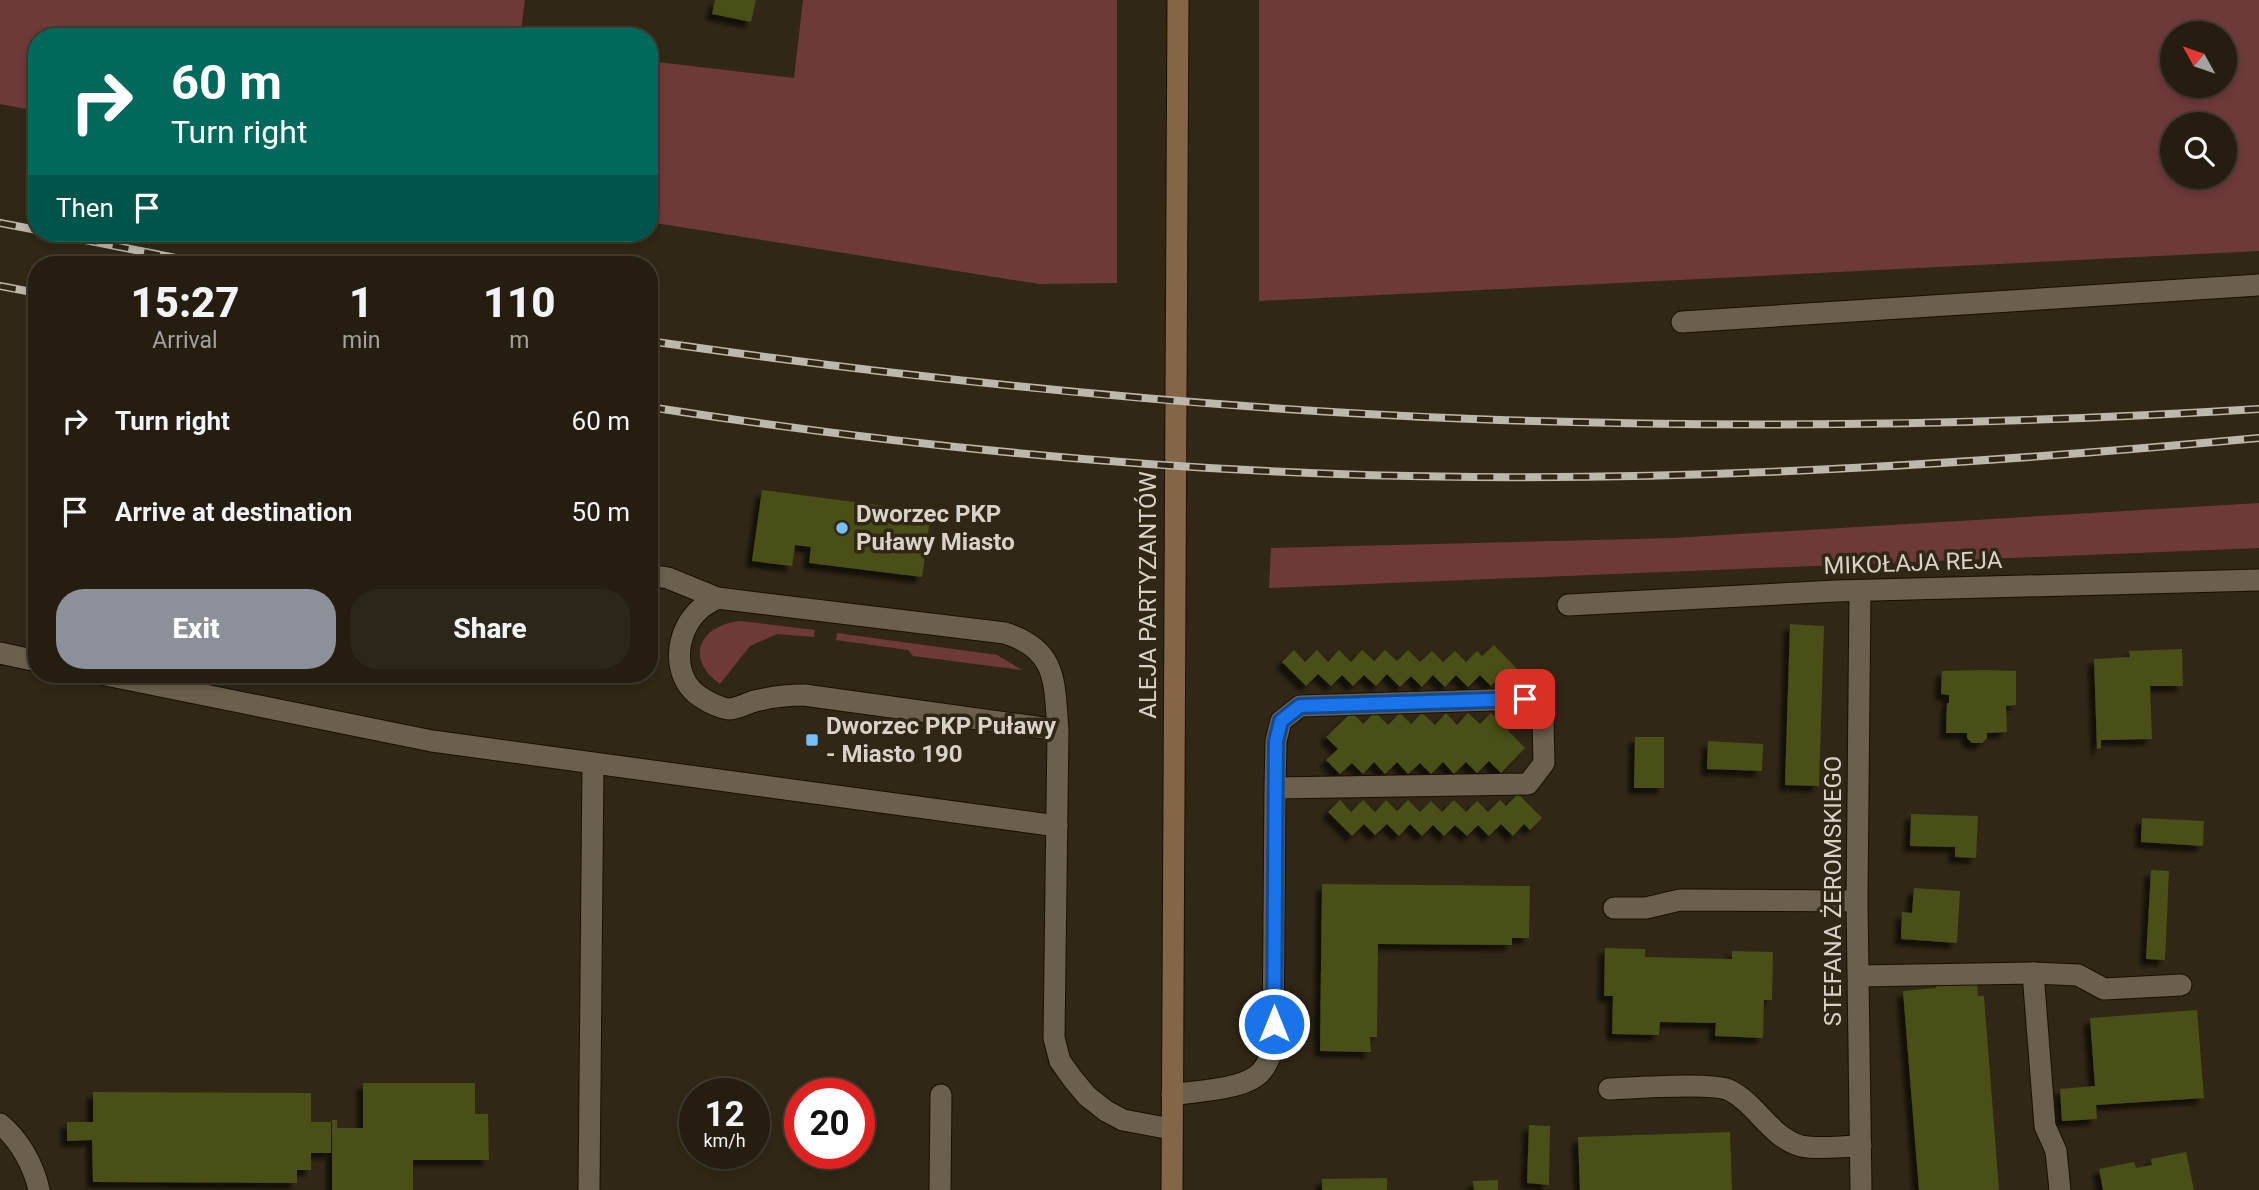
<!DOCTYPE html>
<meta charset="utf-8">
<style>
:root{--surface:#241d10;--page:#2c2619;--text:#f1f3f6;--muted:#a3a29f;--line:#413b30;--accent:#8c9099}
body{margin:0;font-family:Roboto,sans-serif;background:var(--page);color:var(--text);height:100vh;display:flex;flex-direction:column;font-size:26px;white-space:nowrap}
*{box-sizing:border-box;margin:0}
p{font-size:23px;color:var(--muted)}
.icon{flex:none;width:38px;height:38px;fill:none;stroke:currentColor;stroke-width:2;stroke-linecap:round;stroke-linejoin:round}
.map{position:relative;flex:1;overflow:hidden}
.sheet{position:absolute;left:28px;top:256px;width:630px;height:427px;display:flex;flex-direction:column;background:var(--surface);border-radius:28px;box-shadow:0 4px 10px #0003,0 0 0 2px var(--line)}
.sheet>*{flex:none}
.banner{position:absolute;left:28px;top:28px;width:630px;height:214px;border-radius:28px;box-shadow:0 4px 10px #0003,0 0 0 2px var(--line);background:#00695c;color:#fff;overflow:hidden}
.needle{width:46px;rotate:310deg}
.buttons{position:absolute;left:2160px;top:21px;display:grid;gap:14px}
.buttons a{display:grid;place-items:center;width:77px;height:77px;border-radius:50%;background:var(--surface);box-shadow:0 4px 10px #0003,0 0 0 2px var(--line);font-size:35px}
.speed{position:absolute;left:679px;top:1078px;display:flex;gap:14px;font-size:35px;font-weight:700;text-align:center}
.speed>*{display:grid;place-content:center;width:91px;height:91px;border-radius:50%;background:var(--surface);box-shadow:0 4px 10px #0003,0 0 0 2px var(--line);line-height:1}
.speed small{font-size:18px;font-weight:400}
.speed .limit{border:10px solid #d22;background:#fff;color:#111}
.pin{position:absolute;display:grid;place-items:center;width:60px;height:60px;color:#fff;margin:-30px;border-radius:14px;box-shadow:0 4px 10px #0006}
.me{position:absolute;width:77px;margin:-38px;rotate:0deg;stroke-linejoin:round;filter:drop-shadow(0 0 5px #0008)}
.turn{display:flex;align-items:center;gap:24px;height:147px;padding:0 28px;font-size:32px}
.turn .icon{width:91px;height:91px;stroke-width:2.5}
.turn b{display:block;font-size:49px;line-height:60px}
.then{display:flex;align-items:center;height:66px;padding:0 28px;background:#0003;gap:14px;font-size:26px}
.eta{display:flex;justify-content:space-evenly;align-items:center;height:119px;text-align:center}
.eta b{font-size:42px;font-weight:800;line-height:49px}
.primary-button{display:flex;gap:14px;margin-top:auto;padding:14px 28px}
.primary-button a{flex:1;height:80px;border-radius:28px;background:var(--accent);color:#fff;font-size:28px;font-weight:800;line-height:80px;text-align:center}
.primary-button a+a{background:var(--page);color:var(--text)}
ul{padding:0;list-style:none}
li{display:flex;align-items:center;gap:21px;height:91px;padding:0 28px}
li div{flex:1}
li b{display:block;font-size:26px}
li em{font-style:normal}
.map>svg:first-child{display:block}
.green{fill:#6e3939;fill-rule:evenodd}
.building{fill:#484f19;filter:url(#shadow)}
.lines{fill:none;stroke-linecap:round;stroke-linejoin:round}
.lane-casing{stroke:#181002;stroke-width:23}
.street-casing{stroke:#181002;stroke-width:23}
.secondary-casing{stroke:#181002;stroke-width:23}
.lane{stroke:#6a604d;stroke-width:21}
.street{stroke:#6a604d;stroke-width:21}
.secondary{stroke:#846548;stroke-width:21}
.rail-casing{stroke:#beb7ab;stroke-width:8}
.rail{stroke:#302716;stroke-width:5;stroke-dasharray:16;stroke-linecap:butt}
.route-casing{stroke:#114b97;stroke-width:18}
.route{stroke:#1a73e8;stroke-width:12}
.poi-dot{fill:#76c0f7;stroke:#302716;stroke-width:2.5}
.labels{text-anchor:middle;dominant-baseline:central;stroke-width:7;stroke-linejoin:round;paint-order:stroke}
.poi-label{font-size:24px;font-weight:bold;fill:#d8d2c7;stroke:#302716;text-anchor:start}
.street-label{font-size:24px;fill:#d8d2c7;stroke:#302716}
</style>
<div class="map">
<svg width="2259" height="1190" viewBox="0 0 2259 1190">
<defs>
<filter id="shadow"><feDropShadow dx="-6" dy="6" stdDeviation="2" flood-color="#0009"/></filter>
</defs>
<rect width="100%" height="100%" fill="#302716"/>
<g class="green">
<polygon points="0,0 525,0 520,37 37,37 37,111 0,104"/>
<polygon points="803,0 1117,0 1117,283 1039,284 649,222 649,61 794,78"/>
<path d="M 1259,0 L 2259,0 L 2259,251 L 1259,301 ZM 2224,33 L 2224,86 L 2172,86 L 2172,33 ZM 2224,124 L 2224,177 L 2172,177 L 2172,124 Z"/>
<polygon points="2259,503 2259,548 1269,588 1271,548 1673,538"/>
<path d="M 741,621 L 815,630 L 814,637 L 777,634 L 750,646 L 720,684 C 683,658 701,624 741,621 Z"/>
<polygon points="837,633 997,655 1022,670 913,656 908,650 836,640"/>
</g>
<g class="building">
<polygon points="715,0 756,0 751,22 712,14"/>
<polygon points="762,490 931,512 922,577 809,563 811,547 795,545 792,566 752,561"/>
<polygon points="1790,624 1824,626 1819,786 1785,785"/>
<polygon points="1494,645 1518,670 1508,681 1502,675 1491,686 1480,675 1468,687 1456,675 1445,687 1433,675 1422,687 1411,676 1400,687 1387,674 1376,686 1364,675 1353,686 1342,675 1331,686 1318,674 1306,686 1282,662 1294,650 1305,662 1317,650 1328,662 1339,650 1351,662 1362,650 1374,661 1385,650 1397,661 1408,650 1420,662 1432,651 1443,662 1455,651 1466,662 1477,651 1482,656"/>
<polygon points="2182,649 2183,686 2150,686 2152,739 2101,740 2101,748 2097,749 2094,659 2130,657 2129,651"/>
<polygon points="1985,670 2016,671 2016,705 2006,706 2007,732 1987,733 1987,738 1982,743 1972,743 1967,738 1967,733 1946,733 1947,703 1949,703 1949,695 1941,694 1942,671"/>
<polygon points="1352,712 1363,724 1375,712 1388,725 1400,713 1411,724 1422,713 1435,725 1446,713 1457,725 1468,713 1480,724 1491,713 1525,748 1501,773 1489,761 1477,773 1466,762 1454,774 1443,762 1431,774 1420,763 1408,774 1397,762 1385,774 1374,762 1363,774 1352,763 1340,774 1326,760 1338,749 1326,737"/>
<polygon points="1635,737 1664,737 1664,788 1634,788"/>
<polygon points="1708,741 1763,744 1762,771 1707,769"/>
<polygon points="1518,794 1542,818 1530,830 1524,824 1513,836 1501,824 1489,836 1478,825 1467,836 1455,825 1444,836 1433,825 1422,836 1410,824 1399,836 1387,824 1375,835 1364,824 1352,836 1328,812 1340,800 1351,812 1363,800 1375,812 1386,800 1397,811 1408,800 1420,812 1431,801 1442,812 1454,800 1466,812 1477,801 1488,812 1500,800 1506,806"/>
<polygon points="1911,814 1978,816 1976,858 1955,857 1955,847 1910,846"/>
<polygon points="2142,818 2204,821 2203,846 2141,842"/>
<polygon points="2151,870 2169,871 2165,960 2146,959"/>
<polygon points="1322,884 1530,886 1529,938 1512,938 1512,945 1378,944 1377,1037 1370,1037 1371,1052 1320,1051"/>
<polygon points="1914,888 1960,891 1957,943 1901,939 1902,912 1912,913"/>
<polygon points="1605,948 1645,949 1645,957 1732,959 1732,951 1773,952 1772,1000 1764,1000 1763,1038 1715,1036 1716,1023 1660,1022 1659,1035 1612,1034 1613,996 1604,996"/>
<polygon points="1977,982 1978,996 1984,996 1999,1190 1919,1190 1903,991 1936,988 1936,985"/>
<polygon points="2197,1010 2204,1098 2096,1105 2097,1119 2062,1121 2060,1089 2095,1086 2090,1018"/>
<polygon points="363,1083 475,1083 475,1114 488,1114 489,1160 413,1160 413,1190 332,1190 332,1120 337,1120 337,1128 363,1128"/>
<polygon points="93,1092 311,1093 311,1122 331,1122 331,1153 311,1153 311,1170 297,1170 297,1183 93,1182 92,1140 67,1141 67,1122 93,1122"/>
<polygon points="1529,1125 1550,1126 1549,1185 1527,1183"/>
<polygon points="1730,1132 1732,1190 1580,1190 1578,1137"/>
<polygon points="2186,1152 2194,1190 2103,1190 2099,1169 2134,1162 2136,1168 2152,1165 2151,1159"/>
<polygon points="1387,1178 1387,1190 1322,1190 1322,1179"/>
<polygon points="1498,1180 1498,1190 1474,1190 1473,1181"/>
</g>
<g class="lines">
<g class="lane-casing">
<g id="lane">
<polyline points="1682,322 2259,285"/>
<polyline points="649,575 668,578 717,598"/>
<polyline points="0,653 37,661"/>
<polyline points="101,674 432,741 1057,826"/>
<path d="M 1058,730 L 804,695 C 787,695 771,697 755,701 C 747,703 737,709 729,709 C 718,708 708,702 699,696 C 671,676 675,632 699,610 C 704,605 711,602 717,598 L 1005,633 C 1058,650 1054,682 1058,730 L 1054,1038 L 1060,1061 L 1072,1078 L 1087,1096 L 1106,1111 L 1123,1120 L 1171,1129"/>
<polyline points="1614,908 1646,908 1680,900 1857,901"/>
<polyline points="2033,973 2045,1126 2056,1151 2060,1190"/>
<polyline points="1859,976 2033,973 2078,975 2104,989 2181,985"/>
<path d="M 1609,1089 C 1633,1088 1711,1082 1729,1090 C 1756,1103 1771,1138 1801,1146 C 1819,1150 1842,1146 1861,1146"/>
<path d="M 1172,1095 C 1195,1091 1236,1090 1255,1077 C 1265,1071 1269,1059 1273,1049 L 1275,788 L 1528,784 L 1544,763 L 1543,719 L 1525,699 L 1300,706 L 1281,721 L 1276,741 L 1275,788"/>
<path d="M 0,1124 C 19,1139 34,1166 39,1190"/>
<polyline points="589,1190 593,764"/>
<polyline points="940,1190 941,1095"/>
</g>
</g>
<g class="street-casing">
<g id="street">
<polyline points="1860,591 1857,901 1861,1190"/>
<polyline points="1568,605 1836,591 2259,580"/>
</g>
</g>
<g class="secondary-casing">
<polyline id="secondary" points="1172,1190 1178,0"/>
</g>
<use href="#lane" class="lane"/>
<use href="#street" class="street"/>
<use href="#secondary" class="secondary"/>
<g class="rail-casing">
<g id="rail">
<polyline points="0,223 37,230"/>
<polyline points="50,233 206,264"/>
<polyline points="0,286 37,293"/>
<path d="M 649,341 C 922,380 1197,408 1473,419 C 1734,429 1998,425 2259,409"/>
<path d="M 649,407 C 922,449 1198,475 1473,477 C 1736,479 1998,462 2259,438"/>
</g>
</g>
<use href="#rail" class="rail"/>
</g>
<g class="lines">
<g class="route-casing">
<polyline id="route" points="1274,1024 1276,741 1281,721 1300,706 1525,699"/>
</g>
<use href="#route" class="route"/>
</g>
<g class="poi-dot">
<circle cx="842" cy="528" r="7"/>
<rect x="805" y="733" width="14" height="14" rx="3.5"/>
</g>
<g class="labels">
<g class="poi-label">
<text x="856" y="514">Dworzec PKP<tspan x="856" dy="28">Puławy Miasto</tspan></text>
<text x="826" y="726">Dworzec PKP Puławy<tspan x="826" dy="28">- Miasto 190</tspan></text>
</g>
<g class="street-label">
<text transform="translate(1913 563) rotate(-2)">MIKOŁAJA REJA</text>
<text transform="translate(1148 595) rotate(-90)">ALEJA PARTYZANTÓW</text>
<text transform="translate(1833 891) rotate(-90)">STEFANA ŻEROMSKIEGO</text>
</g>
</g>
</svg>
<div class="buttons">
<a><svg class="needle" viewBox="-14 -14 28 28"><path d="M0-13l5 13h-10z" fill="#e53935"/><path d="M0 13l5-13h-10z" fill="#a3a29f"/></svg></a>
<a><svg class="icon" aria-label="search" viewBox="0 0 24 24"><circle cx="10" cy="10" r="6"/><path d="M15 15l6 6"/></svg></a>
</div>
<div class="speed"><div>12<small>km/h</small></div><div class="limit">20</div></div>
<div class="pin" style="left:1525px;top:699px;background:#d93025"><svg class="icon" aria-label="arrive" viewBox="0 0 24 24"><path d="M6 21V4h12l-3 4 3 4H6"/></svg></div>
<svg class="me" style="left:1274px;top:1024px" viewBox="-20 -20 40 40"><circle r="17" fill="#1a73e8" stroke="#fff" stroke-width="3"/><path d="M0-11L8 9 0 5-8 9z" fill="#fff"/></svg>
<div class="banner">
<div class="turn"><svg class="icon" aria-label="right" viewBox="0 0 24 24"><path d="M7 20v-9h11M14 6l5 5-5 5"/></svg><div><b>60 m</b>Turn right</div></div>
<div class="then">Then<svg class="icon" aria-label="arrive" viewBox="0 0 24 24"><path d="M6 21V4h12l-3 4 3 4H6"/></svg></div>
</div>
<section class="sheet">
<div class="eta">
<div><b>15:27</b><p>Arrival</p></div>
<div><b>1</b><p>min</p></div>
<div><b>110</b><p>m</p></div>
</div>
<ul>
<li><svg class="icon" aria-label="right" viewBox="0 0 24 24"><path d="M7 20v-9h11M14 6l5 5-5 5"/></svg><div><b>Turn right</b></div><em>60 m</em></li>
<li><svg class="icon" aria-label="arrive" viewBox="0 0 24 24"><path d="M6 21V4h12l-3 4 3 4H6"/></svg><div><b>Arrive at destination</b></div><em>50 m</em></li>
</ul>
<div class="primary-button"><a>Exit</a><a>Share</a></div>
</section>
</div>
